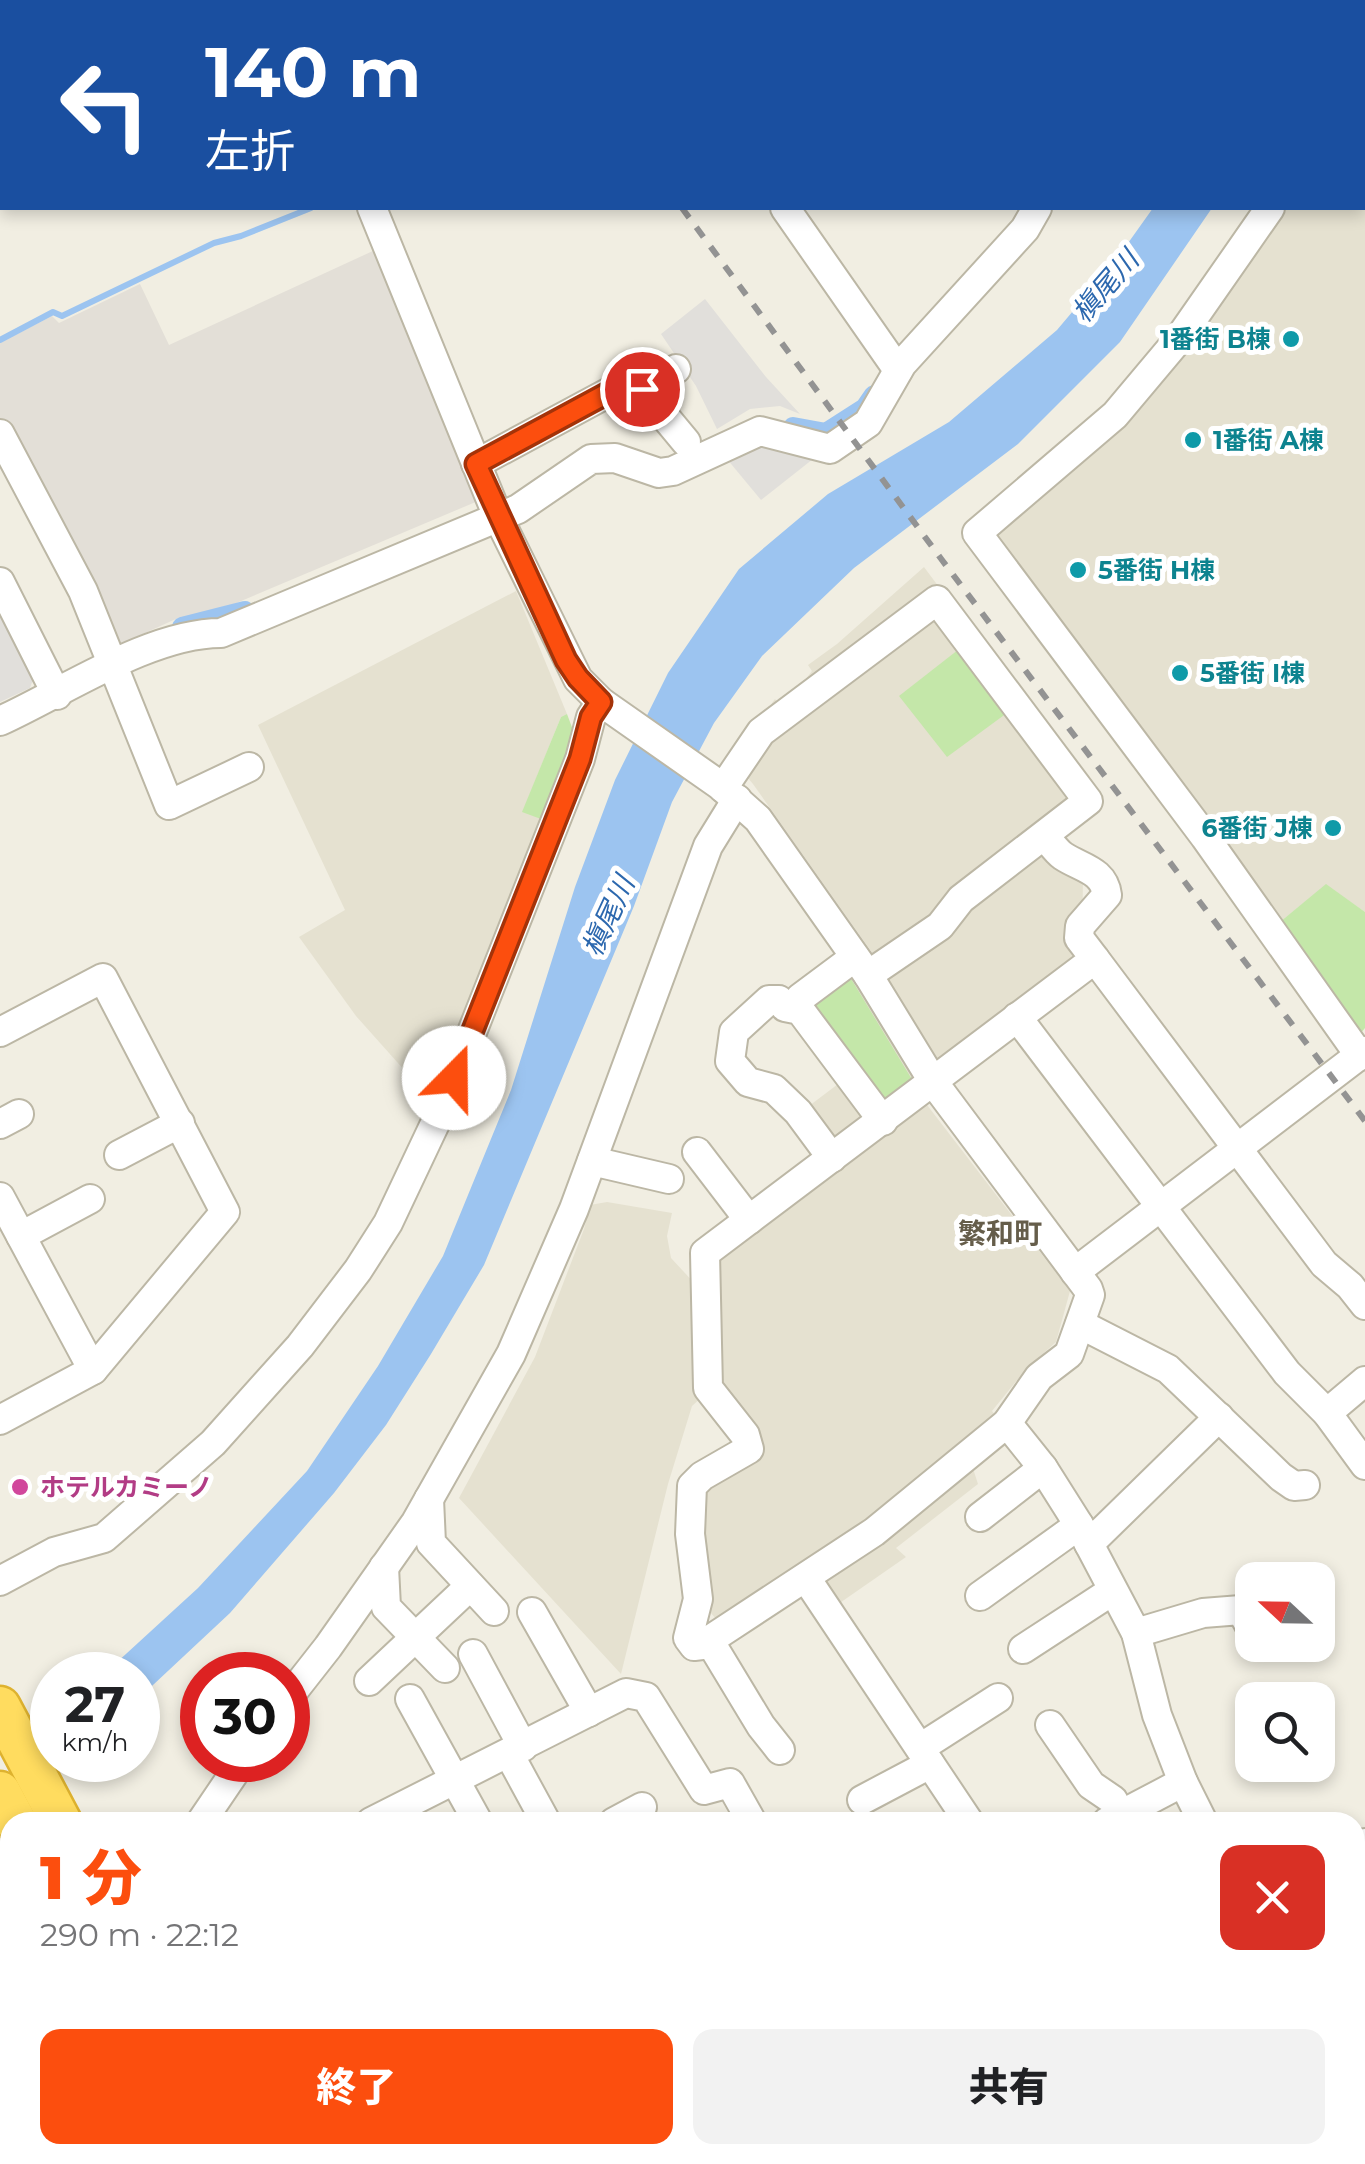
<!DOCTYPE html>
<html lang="ja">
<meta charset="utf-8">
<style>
:root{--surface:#fff;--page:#f2f2f2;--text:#202124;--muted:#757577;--accent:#fc4e0e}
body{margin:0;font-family:Montserrat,"Noto Sans JP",sans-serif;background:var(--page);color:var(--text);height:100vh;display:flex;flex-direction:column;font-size:38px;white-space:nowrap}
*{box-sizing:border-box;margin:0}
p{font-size:32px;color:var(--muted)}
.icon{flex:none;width:55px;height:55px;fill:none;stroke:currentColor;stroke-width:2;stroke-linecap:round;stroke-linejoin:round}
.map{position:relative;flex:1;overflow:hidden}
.drawer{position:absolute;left:0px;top:1812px;width:1365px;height:352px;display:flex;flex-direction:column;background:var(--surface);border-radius:30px 30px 0 0;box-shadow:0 5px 15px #0003}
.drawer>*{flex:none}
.top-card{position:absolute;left:0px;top:0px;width:1365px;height:210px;box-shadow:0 5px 15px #0003;background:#1a4fa0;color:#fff;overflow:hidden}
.needle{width:65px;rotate:292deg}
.controls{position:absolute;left:1235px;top:1562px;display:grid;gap:20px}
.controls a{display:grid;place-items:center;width:100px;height:100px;border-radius:20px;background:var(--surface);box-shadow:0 5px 15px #0003;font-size:50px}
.speed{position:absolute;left:30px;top:1652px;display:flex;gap:20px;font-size:50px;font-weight:700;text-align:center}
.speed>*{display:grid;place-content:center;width:130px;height:130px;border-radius:50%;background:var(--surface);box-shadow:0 5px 15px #0003;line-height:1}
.speed small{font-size:25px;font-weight:400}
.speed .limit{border:15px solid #d22;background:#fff;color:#111}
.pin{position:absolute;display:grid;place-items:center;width:85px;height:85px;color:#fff;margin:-42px;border:5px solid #fff;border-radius:50%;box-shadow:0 2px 10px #0007}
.me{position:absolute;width:110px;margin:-55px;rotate:22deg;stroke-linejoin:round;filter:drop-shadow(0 0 8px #0008)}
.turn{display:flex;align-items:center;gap:35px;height:210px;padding:0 40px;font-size:45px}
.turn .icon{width:130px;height:130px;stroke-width:2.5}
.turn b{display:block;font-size:70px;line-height:85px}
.round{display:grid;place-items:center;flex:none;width:105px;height:105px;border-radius:20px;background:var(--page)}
.headline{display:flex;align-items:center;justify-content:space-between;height:170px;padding:0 40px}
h1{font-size:60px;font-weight:800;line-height:75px;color:var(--accent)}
.primary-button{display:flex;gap:20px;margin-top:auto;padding:20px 40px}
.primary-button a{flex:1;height:115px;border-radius:20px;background:var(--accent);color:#fff;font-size:40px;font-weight:800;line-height:115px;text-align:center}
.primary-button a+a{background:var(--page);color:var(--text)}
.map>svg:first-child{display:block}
.residential{fill:#e5e1d0}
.industrial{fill:#e3dfd7}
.green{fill:#c4e7a9}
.parking{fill:#e1dfdb}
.water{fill:#9cc4f0}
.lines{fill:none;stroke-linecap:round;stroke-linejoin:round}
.stream{stroke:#9cc4f0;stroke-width:6}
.canal{stroke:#9cc4f0;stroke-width:20}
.minor-casing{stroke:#bcb7a5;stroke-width:32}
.highway-casing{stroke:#deb22f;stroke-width:45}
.minor{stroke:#fff;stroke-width:28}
.highway{stroke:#ffdc5f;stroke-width:40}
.rail{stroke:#939393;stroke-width:6;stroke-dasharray:12 12;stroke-linecap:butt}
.route-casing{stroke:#a43309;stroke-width:25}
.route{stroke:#fc4e0e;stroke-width:18}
.culture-dot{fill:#0f9aa8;stroke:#fff;stroke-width:4}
.hotel-dot{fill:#d1479c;stroke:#fff;stroke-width:4}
.labels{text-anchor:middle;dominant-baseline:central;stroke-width:10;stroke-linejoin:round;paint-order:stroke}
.culture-label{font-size:25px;font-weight:bold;fill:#0d838f;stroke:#fff;text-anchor:start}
.hotel-label{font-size:25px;font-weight:bold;fill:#b23c85;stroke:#fff;text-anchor:start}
.water-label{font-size:28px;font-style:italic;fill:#2c68ae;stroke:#fff}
.neighbourhood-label{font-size:28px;font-weight:bold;fill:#655d4a;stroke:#fff}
</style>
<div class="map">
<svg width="1365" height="2164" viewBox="0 0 1365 2164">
<rect width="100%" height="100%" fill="#f1eee2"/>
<g class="residential">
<polygon points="1365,101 1365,912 1326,885 1280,922 993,538 1124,420 1279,208 1362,208"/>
<polygon points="924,567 1090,789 1033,833 1083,874 1082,953 924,1101 1070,1291 1056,1342 1027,1368 992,1411 996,1416 965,1444 978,1484 896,1548 906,1557 834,1607 807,1568 717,1620 710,1612 699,1530 703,1494 760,1452 762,1443 722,1394 712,1260 844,1160 805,1109 854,1072 843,977 873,954 753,784 731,758 775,699 780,706 791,698 812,671 808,665 837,644"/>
<polygon points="516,591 567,714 561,717 523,811 549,822 446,1076 414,1081 356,1016 299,937 345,910 258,725"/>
<polygon points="607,1202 672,1213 667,1236 671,1258 697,1286 703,1396 692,1406 668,1484 621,1674 459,1498 535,1357 584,1229 590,1205"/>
</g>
<polygon class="industrial" points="375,250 478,501 208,615 178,618 112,648 87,583 0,419 0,343 52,316 59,323 140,284 169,345"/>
<g class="green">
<polygon points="963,646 1011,710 947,757 899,696"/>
<polygon points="567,714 576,738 549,822 522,812 561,717"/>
<polygon points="1326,884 1365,912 1365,1028 1360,1034 1280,922"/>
<polygon points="850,977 916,1086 888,1106 808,1001"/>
</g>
<g class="parking">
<polygon points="705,299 766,377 800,414 780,406 750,409 717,429 696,386 661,334"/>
<polygon points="754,439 812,453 813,459 761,500 722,453"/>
<polygon points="0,605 35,674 30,688 0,702"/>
</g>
<polygon class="water" points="1153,208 1212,208 1120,342 1018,444 854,568 762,656 714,723 672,802 634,906 484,1265 431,1354 386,1425 334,1493 230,1613 138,1699 138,1675 103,1675 198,1588 307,1471 378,1366 443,1256 511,1090 575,887 615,780 668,673 739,569 828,494 949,422 1057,330 1116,260"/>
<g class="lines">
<polyline class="stream" points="0,340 53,312 62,316 214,243 241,236 311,208"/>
<g class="canal">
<polyline points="1105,2 1107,0"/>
<polyline points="793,427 826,433 865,408 874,395"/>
<polyline points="182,627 245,611"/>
</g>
<g class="minor-casing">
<g id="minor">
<polyline points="85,0 86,2"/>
<polyline points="274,0 275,2"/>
<polyline points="648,0 650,2"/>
<polyline points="1130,0 1132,2"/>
<polyline points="36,2 41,0"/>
<polyline points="203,2 208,0"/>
<polyline points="834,2 838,0"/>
<polyline points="0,21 2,20"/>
<polyline points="1362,96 1365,94"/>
<polyline points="0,102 2,100"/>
<path d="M 372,208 L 498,517 L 578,679 L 601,702 L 721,786 L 758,819 L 868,975 L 934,1083 L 1088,1289 L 1090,1295 L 1069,1354 L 1039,1377 L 1007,1423 L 874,1532 L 702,1645 L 694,1646 L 688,1638 L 698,1599 L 690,1534 L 692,1486 L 702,1476 L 749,1449 L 745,1435 L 708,1388 L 705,1253 L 1095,959 L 1079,938 L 1080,926 L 1107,895 C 1104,870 1081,868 1063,856 C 1056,851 1051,843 1045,836"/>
<polyline points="785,208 898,370"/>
<polyline points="1270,208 1178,340 1115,415 977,533 1205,837 1360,1056"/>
<polyline points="642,389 686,442"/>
<polyline points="0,434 83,591 169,805 249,767"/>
<polyline points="476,464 617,388 642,389 676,369"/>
<polyline points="0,582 57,695"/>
<path d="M 0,721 C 64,692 150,633 221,633 L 518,509 L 591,459 L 615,458 L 659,473 L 673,471 L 760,431 L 830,449 L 868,423 L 902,364 L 1025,229 L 1037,208"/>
<polyline points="723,788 761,732 937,600 1088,801 961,899 940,926 868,975"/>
<polyline points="1095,959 1324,1264 1350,1286 1365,1305"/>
<polyline points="793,1008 800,998 855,957"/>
<polyline points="1017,1017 1287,1373 1327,1413 1365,1381"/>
<polyline points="0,1032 103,978 225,1212 93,1370 0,1420"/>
<polyline points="0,1124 19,1114"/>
<polyline points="697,1152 749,1220"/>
<polyline points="119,1155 180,1123"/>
<polyline points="832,1158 798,1112 774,1089 748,1082 730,1061 734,1032 769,1000 779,1000 785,1007 800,1010 883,1121"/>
<polyline points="592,1161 669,1179"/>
<polyline points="0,1197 93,1370"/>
<polyline points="21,1236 90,1199"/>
<polyline points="1075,1272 1365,1051"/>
<polyline points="1080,1324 1168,1369 1281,1477 1294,1486 1305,1485"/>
<polyline points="1327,1413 1365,1465"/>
<polyline points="1007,1423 1043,1468 1079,1525 1136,1633 1157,1715 1183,1782 1203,1822"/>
<polyline points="429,1499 431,1543 494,1611"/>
<polyline points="980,1517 1043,1468"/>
<polyline points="1089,1544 1219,1417"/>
<polyline points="384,1567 386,1607 445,1668"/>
<polyline points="806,1578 969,1822"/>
<polyline points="0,1581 54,1552 104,1538 213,1443 300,1346 358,1270 388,1223 440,1113 580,759 591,717 601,702"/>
<polyline points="980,1596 1079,1525"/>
<polyline points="532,1612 589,1712"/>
<polyline points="1136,1633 1203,1613 1241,1610 1252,1630"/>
<polyline points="709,1640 761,1726 780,1750"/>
<polyline points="1023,1649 1112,1591"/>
<polyline points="473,1654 523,1747"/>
<polyline points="369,1681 470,1586"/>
<polyline points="288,1698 328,1647 416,1522 511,1354 574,1209 708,846 737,799"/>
<polyline points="410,1699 478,1822"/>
<polyline points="1050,1725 1091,1785 1113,1800 1120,1815"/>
<polyline points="920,1748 998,1698"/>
<polyline points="509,1754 546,1822"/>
<polyline points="862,1800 930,1764"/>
<polyline points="201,1822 243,1760"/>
<polyline points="371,1822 626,1693 646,1697 704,1790 730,1783 752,1822"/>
<polyline points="614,1822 642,1807"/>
<polyline points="1107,1822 1183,1782"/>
<polyline points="1355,1846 1365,1843"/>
<polyline points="1355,1974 1365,1974"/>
<polyline points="0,1986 10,1981"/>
<polyline points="1355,2097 1365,2113"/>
<polyline points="110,2155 114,2164"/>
<polyline points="148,2155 151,2164"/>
<polyline points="287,2155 293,2164"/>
<polyline points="315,2155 320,2164"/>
<polyline points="519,2155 524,2164"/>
<polyline points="723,2155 728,2164"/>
<polyline points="933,2155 938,2164"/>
<polyline points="1155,2155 1160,2164"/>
<polyline points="59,2164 93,2155"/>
<polyline points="457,2164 474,2155"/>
<polyline points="871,2164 888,2155"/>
<polyline points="1013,2164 1017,2162"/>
</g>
</g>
<g class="highway-casing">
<g id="highway">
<polyline points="0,1707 61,1822"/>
<polyline points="0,1792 16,1822"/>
<polyline points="191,2155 196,2164"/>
<polyline points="236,2155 241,2164"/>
</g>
</g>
<use href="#minor" class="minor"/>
<use href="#highway" class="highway"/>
<g class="rail">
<polyline points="526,0 528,2"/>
<polyline points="682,208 942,560 1365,1121"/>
</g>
</g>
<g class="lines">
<g class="route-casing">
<polyline id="route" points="454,1078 580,759 591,717 601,702 578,678 566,660 476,464 617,388 642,389"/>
</g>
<use href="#route" class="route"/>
</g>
<g class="culture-dot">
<circle cx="1291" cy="339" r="10"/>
<circle cx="1193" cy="440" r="10"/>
<circle cx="1078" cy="570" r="10"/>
<circle cx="1180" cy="673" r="10"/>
<circle cx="1333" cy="828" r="10"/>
</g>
<circle class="hotel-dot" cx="20" cy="1487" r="10"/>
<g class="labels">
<g class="culture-label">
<text x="1271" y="339" text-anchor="end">1番街 B棟</text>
<text x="1213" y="440">1番街 A棟</text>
<text x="1098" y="570">5番街 H棟</text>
<text x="1200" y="673">5番街 I棟</text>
<text x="1313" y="828" text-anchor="end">6番街 J棟</text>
</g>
<g class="hotel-label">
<text x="40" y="1487">ホテルカミーノ</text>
</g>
<g class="water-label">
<text transform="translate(1105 286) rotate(-49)">槇尾川</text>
<text transform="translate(608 916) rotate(-65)">槇尾川</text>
</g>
<g class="neighbourhood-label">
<text x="1000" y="1233">繁和町</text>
</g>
</g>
</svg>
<div class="controls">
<a><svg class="needle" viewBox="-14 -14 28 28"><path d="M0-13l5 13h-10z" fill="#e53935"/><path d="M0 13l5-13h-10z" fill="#757577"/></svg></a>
<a><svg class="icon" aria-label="search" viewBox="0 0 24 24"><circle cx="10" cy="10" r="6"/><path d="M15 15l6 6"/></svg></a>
</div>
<div class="speed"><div>27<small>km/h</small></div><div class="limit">30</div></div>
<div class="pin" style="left:642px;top:389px;background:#d93025"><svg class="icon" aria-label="arrive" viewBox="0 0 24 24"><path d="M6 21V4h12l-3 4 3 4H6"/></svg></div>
<svg class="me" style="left:454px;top:1078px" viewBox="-20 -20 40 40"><circle r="19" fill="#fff"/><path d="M0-13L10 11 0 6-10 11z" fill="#fc4e0e"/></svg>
<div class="top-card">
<div class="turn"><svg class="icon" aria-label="left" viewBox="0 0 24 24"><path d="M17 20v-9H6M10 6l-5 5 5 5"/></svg><div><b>140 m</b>左折</div></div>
</div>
<section class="drawer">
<div class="headline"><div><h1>1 分</h1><p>290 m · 22:12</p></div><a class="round" style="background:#d93025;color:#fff"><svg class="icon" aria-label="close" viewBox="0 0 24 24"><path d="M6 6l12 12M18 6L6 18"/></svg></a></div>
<div class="primary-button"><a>終了</a><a>共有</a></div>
</section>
</div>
